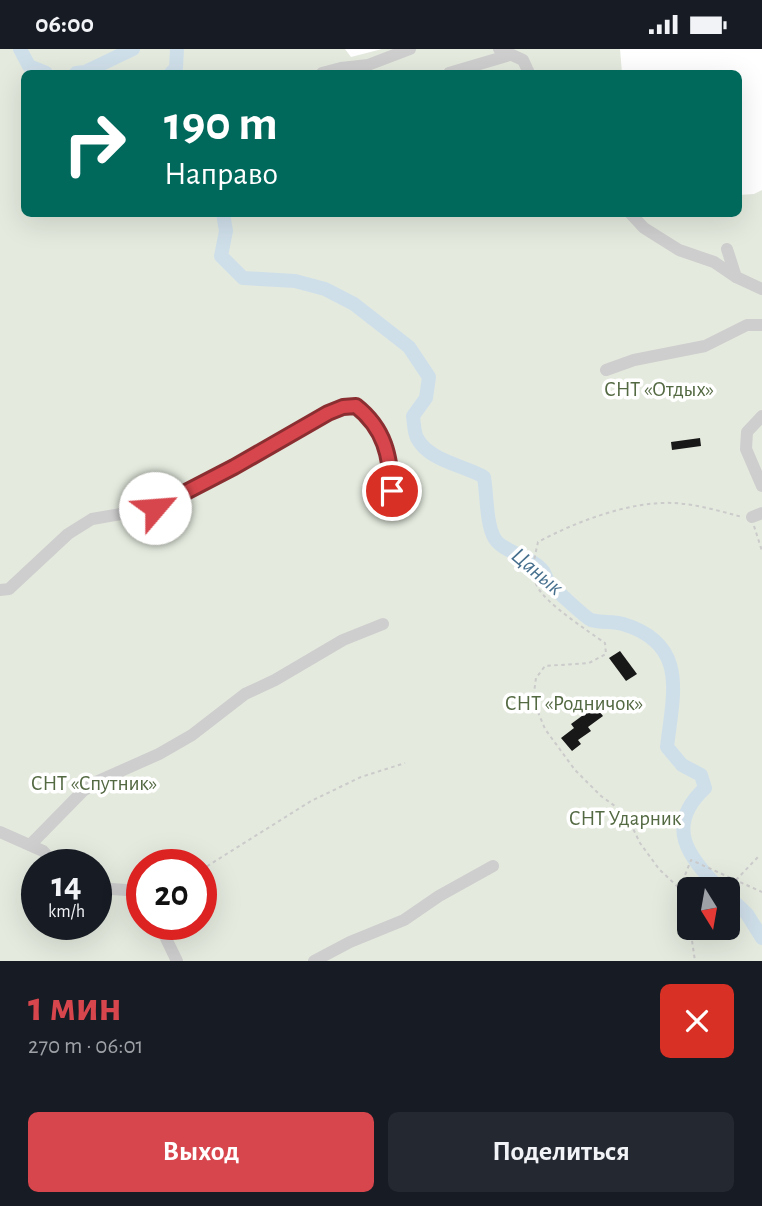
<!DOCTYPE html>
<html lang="ru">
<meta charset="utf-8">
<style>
:root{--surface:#171b24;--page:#242831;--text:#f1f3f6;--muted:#9ea1a6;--accent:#d6464c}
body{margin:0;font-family:"Alegreya Sans",sans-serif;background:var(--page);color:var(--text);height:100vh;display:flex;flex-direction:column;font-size:26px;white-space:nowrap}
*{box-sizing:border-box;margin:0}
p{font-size:23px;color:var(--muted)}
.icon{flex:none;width:38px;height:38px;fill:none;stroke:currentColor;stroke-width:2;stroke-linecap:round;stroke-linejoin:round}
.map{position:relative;height:912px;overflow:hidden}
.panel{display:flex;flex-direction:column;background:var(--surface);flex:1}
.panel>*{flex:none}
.banner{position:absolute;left:21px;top:21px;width:721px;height:147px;border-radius:10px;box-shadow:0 7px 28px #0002;background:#00695c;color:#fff;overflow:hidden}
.needle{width:46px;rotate:169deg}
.controls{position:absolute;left:677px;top:828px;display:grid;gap:14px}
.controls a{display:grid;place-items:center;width:63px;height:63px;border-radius:10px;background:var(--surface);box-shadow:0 7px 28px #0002;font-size:35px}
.speed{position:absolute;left:21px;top:800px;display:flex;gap:14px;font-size:35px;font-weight:700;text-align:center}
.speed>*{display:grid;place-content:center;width:91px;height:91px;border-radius:50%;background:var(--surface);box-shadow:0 7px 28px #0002;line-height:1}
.speed small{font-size:18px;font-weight:400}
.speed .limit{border:10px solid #d22;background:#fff;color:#111}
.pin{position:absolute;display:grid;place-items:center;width:60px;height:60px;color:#fff;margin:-30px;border:4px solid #fff;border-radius:50%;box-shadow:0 2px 7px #0007}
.me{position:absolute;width:77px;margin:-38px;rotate:63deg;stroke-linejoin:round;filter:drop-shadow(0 0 5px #0008)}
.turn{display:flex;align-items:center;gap:24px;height:147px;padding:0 28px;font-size:32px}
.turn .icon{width:91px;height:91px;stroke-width:2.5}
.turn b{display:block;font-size:49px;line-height:60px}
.round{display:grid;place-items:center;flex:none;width:74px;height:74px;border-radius:10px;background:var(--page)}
.head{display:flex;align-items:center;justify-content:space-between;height:119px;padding:0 28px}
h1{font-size:42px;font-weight:700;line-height:52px;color:var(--accent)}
.button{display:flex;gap:14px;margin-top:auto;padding:14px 28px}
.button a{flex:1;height:80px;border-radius:10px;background:var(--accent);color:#fff;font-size:28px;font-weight:700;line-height:80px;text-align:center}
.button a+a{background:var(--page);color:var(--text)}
.status{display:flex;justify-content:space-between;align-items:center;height:49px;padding:0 35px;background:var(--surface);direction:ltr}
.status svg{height:19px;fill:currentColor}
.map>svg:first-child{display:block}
.green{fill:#e4eade;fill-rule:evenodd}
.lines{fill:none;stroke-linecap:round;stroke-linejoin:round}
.river{stroke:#cfdfea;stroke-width:14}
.building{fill:#181818}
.path{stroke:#cbcbcb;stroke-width:2;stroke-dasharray:3.5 3.5;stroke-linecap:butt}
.minor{stroke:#cecece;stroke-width:12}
.route-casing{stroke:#8b2e31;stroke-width:18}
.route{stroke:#d6464c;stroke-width:12}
.labels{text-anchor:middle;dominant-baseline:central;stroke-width:7;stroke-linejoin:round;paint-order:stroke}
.park-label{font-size:21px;fill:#536942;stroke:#fff}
.water-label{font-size:23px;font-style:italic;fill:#466f8d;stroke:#fff}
</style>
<div class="status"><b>06:00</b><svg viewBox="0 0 49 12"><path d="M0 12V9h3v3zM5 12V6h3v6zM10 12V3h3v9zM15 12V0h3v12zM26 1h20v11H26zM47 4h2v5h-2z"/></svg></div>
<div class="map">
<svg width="762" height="912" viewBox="0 0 762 912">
<rect width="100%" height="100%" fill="#fff"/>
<path class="green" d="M 0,0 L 345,0 L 351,8 L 382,0 L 620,0 L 622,24 L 24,24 L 24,164 L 738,164 L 739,146 L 754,145 L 762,141 L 762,912 L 0,912 ZM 37,816 L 96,816 L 96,875 L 37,875 ZM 142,816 L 201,816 L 201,875 L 142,875 ZM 690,840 L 728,840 L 728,878 L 690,878 Z"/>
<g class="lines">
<g class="river">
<polyline points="20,0 29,17 46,24"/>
<polyline points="76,24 85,23 133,0"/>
<polyline points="171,24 176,19 177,0"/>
<path d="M 223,164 L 226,182 L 221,207 L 243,229 L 295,232 L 325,240 L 354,255 L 409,298 L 429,328 L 426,349 L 413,367 C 414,374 414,383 417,389 C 429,412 463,416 484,428 C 487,445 486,476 495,490 C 504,504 532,507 543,522 C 545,525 546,529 548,532 C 552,538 585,568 591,571 C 601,574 613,572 623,575 C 689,595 673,645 667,698 L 682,716 L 701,726 L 705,739 C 664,777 688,808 720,840"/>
<polyline points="728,847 747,865 762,889"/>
</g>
</g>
<g class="building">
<polygon points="700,389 701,397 672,401 671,393"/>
<polygon points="620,602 637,625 626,632 609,609"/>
<polygon points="592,653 603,667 588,678 591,682 578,691 581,695 572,702 561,689 574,679 571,675 586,664 583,661"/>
</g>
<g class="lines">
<g class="path">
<polyline points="754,477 762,502"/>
<polyline points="201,821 311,752 361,728 405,714"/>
<polyline points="736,831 758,808"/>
<polyline points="680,839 691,811 762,843"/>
<path d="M 690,878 L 680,840 L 659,820 L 640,794 L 626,765 L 601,747 L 575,721 L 545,680 L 533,651 L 536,629 L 545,617 L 589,614 L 606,605 L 605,594 C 588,582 545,554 537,537 C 530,524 535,507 538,493 C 575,473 630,452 673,454 C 696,455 720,462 742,468"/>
<polyline points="690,878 695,912"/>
</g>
<g class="minor">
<polyline points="499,0 523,11 529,24"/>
<polyline points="322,24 341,19 368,16 410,0"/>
<polyline points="449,24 510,6"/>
<polyline points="630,164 644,179 679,201 714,213 736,228"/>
<polyline points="727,200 736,228 762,240"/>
<polyline points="606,321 634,311 705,297 747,276 762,276"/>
<polyline points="762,367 747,383 746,400 762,437"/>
<polyline points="752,468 762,464"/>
<path d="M 0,541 L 9,540 L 68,485 L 92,470 L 155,459 L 343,358 L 357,357 C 385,380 390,407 392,442"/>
<polyline points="0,783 43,802 56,816"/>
<polyline points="30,796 83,742 96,733 159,705 192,686 245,645 275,631 343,591 383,575"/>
<polyline points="96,839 142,842"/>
<polyline points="159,875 177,912"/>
<polyline points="314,912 350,893 404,871 439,847 493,817"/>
</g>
</g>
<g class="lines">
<g class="route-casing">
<path id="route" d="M 155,459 L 234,418 L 328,364 L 343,358 L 356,357 C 385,380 390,407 392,442"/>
</g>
<use href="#route" class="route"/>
</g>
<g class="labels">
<g class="park-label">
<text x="659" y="340">СНТ «Отдых»</text>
<text x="574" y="654">СНТ «Родничок»</text>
<text x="94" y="734">СНТ «Спутник»</text>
<text x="625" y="769">СНТ Ударник</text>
</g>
<g class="water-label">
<text transform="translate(537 523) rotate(40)">Цанык</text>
</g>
</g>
</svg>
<div class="controls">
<a><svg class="needle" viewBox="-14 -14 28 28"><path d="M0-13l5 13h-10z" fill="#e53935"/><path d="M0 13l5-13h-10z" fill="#9ea1a6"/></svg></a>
</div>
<div class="speed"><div>14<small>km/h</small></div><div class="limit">20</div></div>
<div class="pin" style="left:392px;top:442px;background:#d93025"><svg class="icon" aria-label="arrive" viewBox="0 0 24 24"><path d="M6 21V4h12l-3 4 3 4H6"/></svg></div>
<svg class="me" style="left:155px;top:459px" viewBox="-20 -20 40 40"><circle r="19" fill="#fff"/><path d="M0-13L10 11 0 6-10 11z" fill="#d6464c"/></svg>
<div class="banner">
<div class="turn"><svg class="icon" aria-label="right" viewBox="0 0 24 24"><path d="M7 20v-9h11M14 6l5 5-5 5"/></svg><div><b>190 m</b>Направо</div></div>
</div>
</div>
<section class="panel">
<div class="head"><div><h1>1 мин</h1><p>270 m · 06:01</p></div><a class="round" style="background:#d93025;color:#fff"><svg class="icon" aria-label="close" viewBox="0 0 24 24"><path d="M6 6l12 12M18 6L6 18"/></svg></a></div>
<div class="button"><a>Выход</a><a>Поделиться</a></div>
</section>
